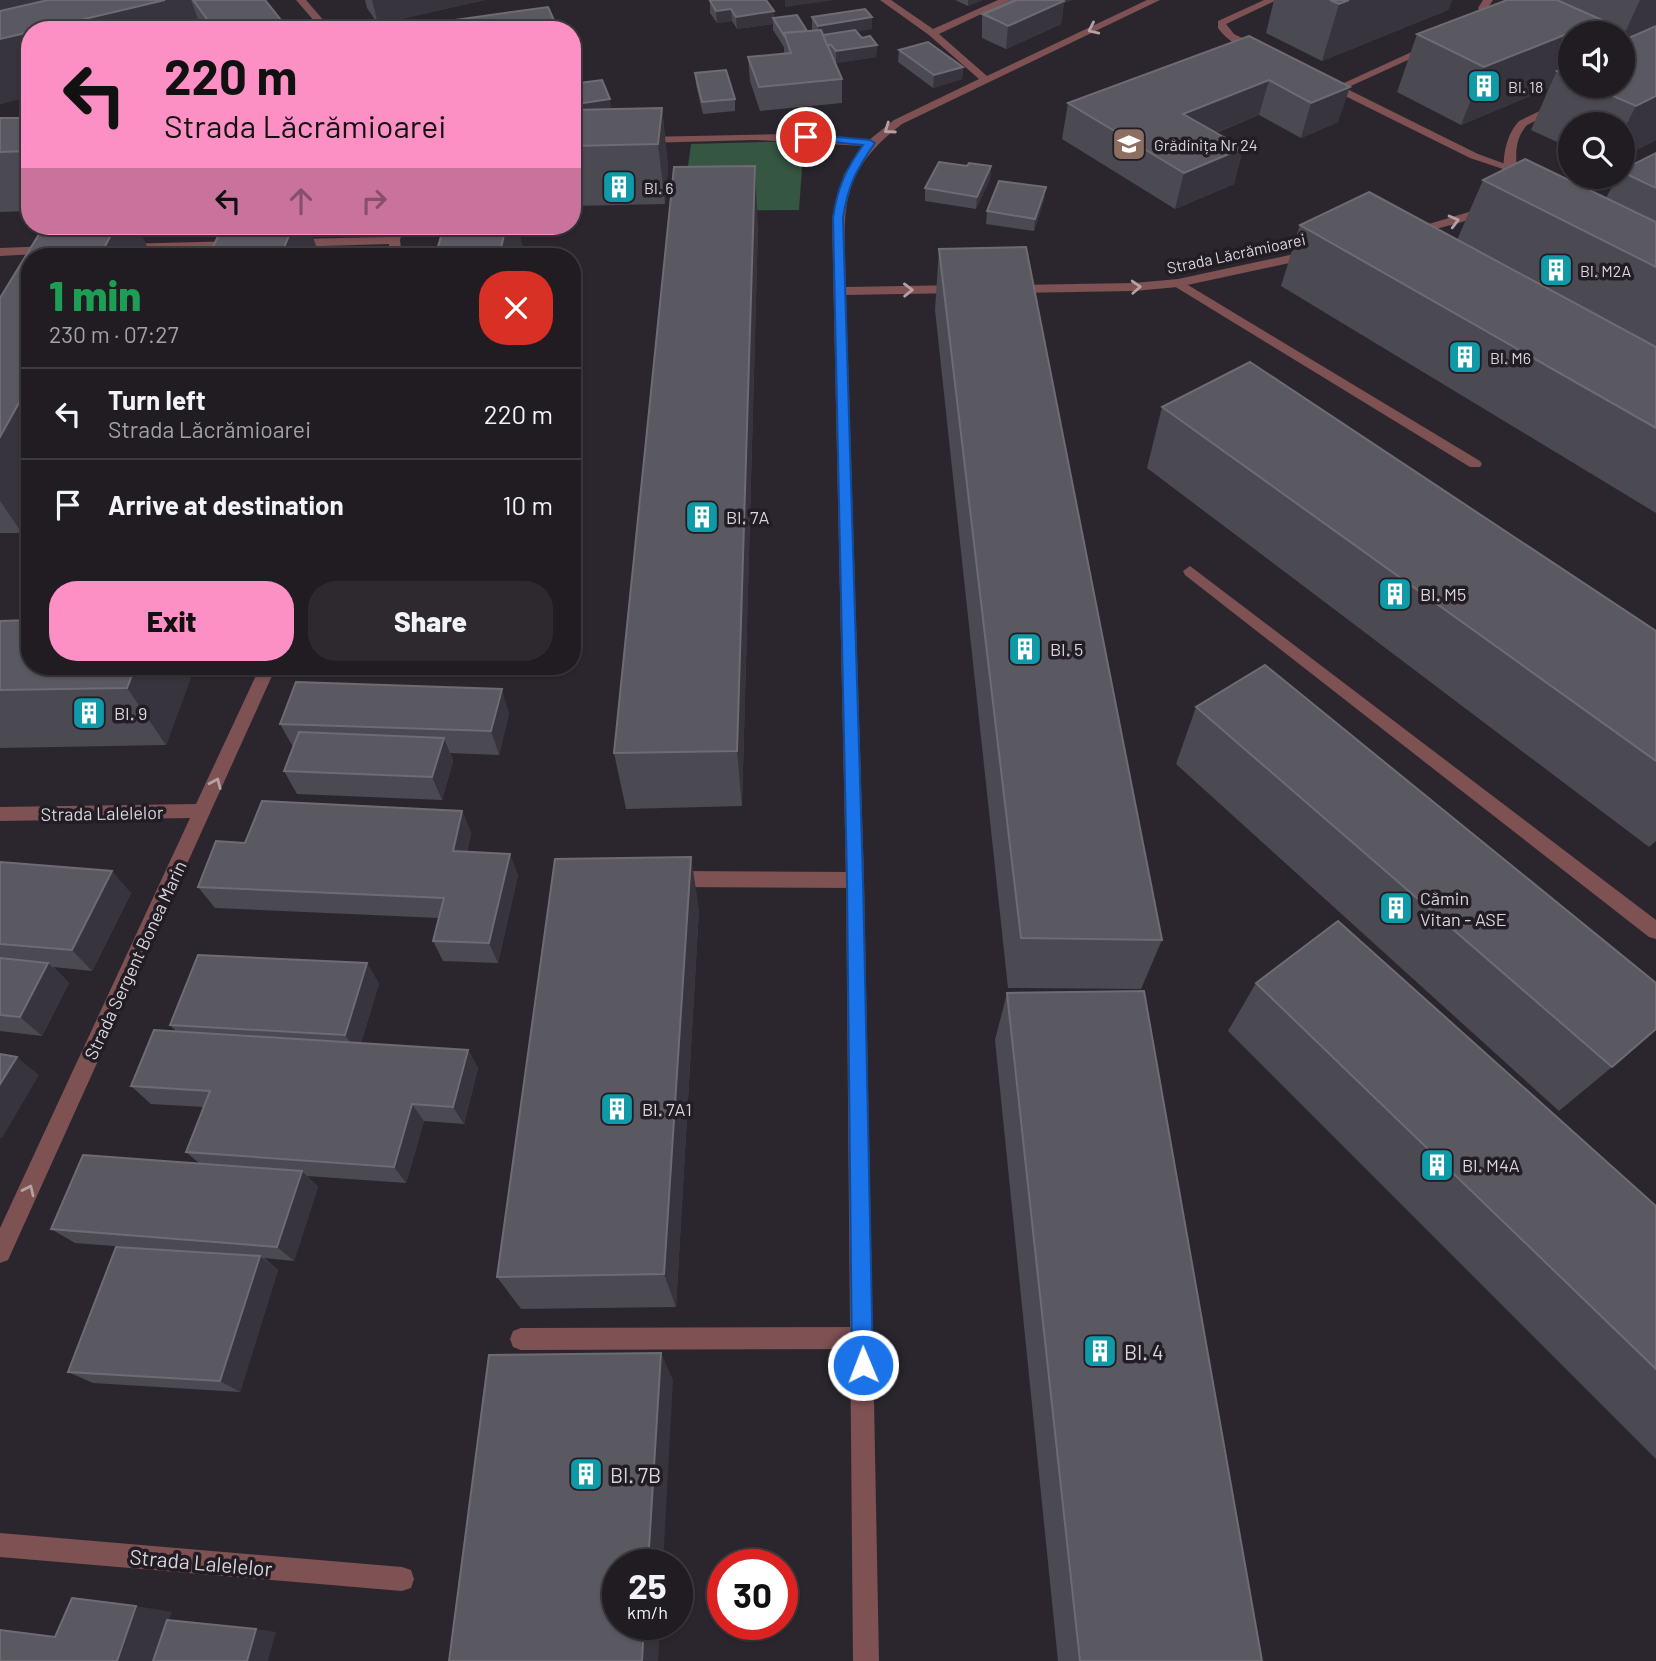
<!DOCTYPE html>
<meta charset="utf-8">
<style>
:root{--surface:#201c22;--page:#2d292f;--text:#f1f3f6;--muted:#a2a1a5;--line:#3d3a40;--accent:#fc8fc3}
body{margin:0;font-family:Barlow,sans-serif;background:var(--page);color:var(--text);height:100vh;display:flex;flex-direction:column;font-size:26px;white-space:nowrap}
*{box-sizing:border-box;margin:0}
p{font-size:23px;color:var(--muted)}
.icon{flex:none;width:38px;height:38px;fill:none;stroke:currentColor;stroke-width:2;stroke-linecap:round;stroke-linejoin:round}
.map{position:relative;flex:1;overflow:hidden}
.drawer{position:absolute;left:21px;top:248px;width:560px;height:427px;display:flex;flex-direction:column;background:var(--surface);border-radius:28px;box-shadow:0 2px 5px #0004,0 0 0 2px var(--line)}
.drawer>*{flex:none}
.top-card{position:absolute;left:21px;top:21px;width:560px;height:214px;border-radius:28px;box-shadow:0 2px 5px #0004,0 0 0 2px var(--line);background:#fc8fc3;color:#111;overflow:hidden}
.controls{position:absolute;left:1558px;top:21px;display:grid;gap:14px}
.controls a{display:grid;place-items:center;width:77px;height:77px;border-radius:50%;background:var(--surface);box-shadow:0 2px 5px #0004,0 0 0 2px var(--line);font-size:35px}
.speed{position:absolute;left:602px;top:1549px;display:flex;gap:14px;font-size:35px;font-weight:700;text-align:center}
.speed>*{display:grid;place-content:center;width:91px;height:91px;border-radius:50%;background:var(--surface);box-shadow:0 2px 5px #0004,0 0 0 2px var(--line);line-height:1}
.speed small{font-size:18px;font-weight:400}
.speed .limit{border:10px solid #d22;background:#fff;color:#111}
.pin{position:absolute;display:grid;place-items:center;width:60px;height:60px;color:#fff;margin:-30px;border:4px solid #fff;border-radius:50%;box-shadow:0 2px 7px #0007}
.me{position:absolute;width:77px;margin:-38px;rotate:359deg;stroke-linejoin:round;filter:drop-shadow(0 0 5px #0008)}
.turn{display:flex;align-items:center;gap:24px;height:147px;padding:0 28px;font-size:32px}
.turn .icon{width:91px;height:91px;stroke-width:2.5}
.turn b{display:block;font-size:49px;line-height:60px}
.lanes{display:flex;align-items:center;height:66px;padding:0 28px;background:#0003;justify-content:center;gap:35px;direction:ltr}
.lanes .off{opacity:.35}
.round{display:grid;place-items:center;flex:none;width:74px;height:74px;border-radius:28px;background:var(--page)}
.head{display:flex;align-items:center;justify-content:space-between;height:119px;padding:0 28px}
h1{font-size:42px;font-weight:800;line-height:52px;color:#1e9e55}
.primary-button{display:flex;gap:14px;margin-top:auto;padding:14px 28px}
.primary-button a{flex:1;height:80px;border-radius:28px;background:var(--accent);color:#111;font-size:28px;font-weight:800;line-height:80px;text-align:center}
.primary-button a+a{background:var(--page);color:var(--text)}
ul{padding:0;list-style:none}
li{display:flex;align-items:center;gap:21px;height:91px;padding:0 28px;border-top:2px solid var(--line)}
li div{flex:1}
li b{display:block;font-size:26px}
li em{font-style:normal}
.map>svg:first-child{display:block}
.green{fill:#355641}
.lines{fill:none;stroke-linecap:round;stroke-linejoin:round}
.service{fill:#7e5153;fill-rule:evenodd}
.minor{fill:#7e5153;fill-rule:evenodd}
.wall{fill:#4b4951;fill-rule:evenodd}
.shaded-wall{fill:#38343d}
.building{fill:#5a5860;stroke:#6e6b73;stroke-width:2}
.oneway{stroke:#b5a0a4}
.route{fill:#1a73e8;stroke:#114b97;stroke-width:2}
.labels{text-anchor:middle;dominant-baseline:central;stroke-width:7;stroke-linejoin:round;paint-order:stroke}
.far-poi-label{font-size:16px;fill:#d9d5da;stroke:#221c24;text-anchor:start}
.far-street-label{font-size:16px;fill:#d9d5da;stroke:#221c24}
.poi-label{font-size:18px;fill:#d9d5da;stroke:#221c24;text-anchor:start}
.street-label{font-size:18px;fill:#d9d5da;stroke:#221c24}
.near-poi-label{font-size:21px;fill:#d9d5da;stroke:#221c24;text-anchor:start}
.near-street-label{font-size:21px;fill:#d9d5da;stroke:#221c24}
</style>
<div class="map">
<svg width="1656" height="1661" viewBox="0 0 1656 1661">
<rect width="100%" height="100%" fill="#2b262e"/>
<polygon class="green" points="804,141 799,210 682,211 691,144"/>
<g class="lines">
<g class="service">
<path d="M 1264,0 L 1277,0 L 1226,24 L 1234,34 L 1262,48 L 1262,52 C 1246,53 1227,41 1218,28 L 1218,21 Z"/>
<polygon points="1323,81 1331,81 1478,154 1530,173 1524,176 1470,158 1323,85"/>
<polygon points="1178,279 1480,461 1482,464 1480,467 1470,467 1174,286 1172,283"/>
<polygon points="1190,566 1656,920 1656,939 1649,937 1185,575 1183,571"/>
<polygon points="673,871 855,872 861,875 864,880 861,885 855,888 673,887 667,884 664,879 667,874"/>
<polygon points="862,1327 870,1330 873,1338 870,1346 862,1349 521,1350 513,1347 510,1339 513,1331 521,1328"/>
</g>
<g class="minor">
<polygon points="296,0 306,0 332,30 322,30"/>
<path d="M 880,0 L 891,0 L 933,29 L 998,0 L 1011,0 L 939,34 L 987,76 L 1147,0 L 1160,0 L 902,124 C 836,174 844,212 846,287 L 959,285 L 965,289 L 959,293 L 846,295 L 864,880 L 879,1661 L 853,1661 L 846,880 L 832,218 L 844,174 L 864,146 L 756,140 L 643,143 L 638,140 L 643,137 L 785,134 L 869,140 L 894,120 L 979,79 L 929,35 Z"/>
<polygon points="1483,0 1493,0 1488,8 1495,20 1480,27 1475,24 1484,19 1478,8"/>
<polygon points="1429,44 1434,47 1432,49 1342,90 1333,88"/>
<path d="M 1592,86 L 1605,86 L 1527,125 C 1510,144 1519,164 1516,187 L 1506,189 C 1501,167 1503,138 1519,121 Z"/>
<polygon points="1489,206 1493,207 1493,211 1459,223 1408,236 1402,232"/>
<polygon points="392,226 404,226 400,240 402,257 390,257 389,244 290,247 284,243 290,239 389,237"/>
<polygon points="238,241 244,245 242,248 122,252 116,248 122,244"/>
<polygon points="52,246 56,247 56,253 0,256 0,248"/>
<polygon points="1313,250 1317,251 1317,257 1178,287 1134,291 1011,293 1005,289 1011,285 1134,283 1178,279"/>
<polygon points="260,667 276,667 8,1260 0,1263 0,1228 190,818 0,821 0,807 196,804"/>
<polygon points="0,1533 402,1567 411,1570 414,1579 411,1588 402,1591 0,1557"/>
</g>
</g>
<g class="wall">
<polygon points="0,0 265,0 289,30 30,30 30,96 0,104"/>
<polygon points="365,0 485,0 378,24 367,8"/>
<polygon points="955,0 982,0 968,6"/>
<polygon points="1017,0 1072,0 1064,3 1061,24 1006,49 982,38 982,14"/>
<polygon points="1274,0 1452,0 1448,10 1322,61 1266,33"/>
<path d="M 1559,0 L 1656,0 L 1656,140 L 1622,157 L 1622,124 L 1570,124 L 1570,148 L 1531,130 L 1549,88 L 1461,125 L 1397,92 L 1417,34 ZM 1570,33 L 1622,33 L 1622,86 L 1570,86 Z"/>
<polygon points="710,1 774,11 774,18 807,31 813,31 812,29 812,17 872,17 872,29 857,31 862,38 877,45 876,57 836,63 842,79 842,103 760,111 750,81 748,57 784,54 784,47 773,30 773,24 737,29 732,21 717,23 710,13"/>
<polygon points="1249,36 1338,122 1301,138 1259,115 1216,133 1243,148 1234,184 1175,209 1062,139 1068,103"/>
<polygon points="899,50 963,67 962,79 933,88 898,62"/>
<polygon points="695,73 735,99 735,111 703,114 696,85"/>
<polygon points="572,84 612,109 662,108 668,167 665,204 572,206 572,110 576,110 572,100"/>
<polygon points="0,118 30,118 30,211 0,212"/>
<polygon points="1656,153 1656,346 1457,240 1483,180 1606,198 1617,177 1622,177 1622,170"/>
<polygon points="967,166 991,166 990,179 976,209 925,201 925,188"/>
<polygon points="1046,187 1044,200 1034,231 986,224 987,211"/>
<polygon points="1300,225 1656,347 1656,513 1281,286"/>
<polygon points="44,226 137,226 152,257 30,257 30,517 22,533 0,533 0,298"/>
<polygon points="758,226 742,806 626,809 614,753"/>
<polygon points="939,249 1162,940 1141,989 1008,988 935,310"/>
<polygon points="1162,407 1656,631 1656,841 1649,847 1147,468"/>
<polygon points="0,621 135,667 185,667 191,677 166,745 0,748"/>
<polygon points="1196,707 1612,1067 1559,1111 1176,764"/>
<polygon points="509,713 499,755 450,753 453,761 442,800 297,794 284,771 293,747 280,724"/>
<polygon points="462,811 471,833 467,852 518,875 498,963 443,961 433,941 439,918 215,908 198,887 245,843"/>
<polygon points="0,862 131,893 92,971 53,967 69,983 42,1036 0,1031"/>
<polygon points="699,909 676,1307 521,1309 497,1277"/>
<polygon points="379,983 361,1043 468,1050 478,1068 464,1124 424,1121 406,1183 307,1176 318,1187 294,1261 264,1258 278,1270 240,1392 93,1383 68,1372 139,1248 75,1243 51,1229 199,1163 186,1152 204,1107 151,1104 131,1086 176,1031 170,1025"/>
<polygon points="1256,983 1656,1206 1656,1459 1228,1031"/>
<polygon points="1007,993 1262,1661 1058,1661 995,1040"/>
</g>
<g class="shaded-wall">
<polygon points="0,0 155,0 0,36"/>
<polygon points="165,0 191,0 202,30 38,30"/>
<polygon points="372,0 485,0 378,24"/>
<polygon points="785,0 835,0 785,7"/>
<polygon points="968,0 982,0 968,6"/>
<polygon points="1050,0 1072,0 1064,3 1061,24 1006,49 1008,26"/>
<polygon points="1349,0 1452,0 1448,10 1322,61 1339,4"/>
<polygon points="1640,0 1656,0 1656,37 1622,53 1622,39"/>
<polygon points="731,9 732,21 717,23 716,11"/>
<polygon points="774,11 773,24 737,29 736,17"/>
<polygon points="872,17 872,29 818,38 818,26"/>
<polygon points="1602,20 1596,33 1570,33 1570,77 1557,71 1549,88 1461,125 1484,67"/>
<polygon points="557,27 558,30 536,30"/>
<polygon points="30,32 30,96 0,104 0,39"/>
<polygon points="877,45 876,57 836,63 836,51"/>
<polygon points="963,67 962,79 933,88 934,75"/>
<polygon points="1269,80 1259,115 1175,149 1183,114"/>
<polygon points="1350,87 1338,122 1301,138 1311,103"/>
<polygon points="1656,96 1656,140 1622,157 1622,133 1636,106"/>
<polygon points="610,99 612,112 579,116 577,104"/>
<polygon points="662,108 668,167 665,204 658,144"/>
<polygon points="1243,148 1234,184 1175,209 1184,173"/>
<polygon points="755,166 758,226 742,806 737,751"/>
<polygon points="991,166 990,179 976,209 977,197"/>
<polygon points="1046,187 1044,200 1034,231 1035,219"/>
<polygon points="116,226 137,226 152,257 99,257"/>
<polygon points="293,226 309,226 320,257 280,257"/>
<polygon points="506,226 518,226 525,257 499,257"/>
<polygon points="30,383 30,517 22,533 0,501 0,437"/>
<polygon points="135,667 185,667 191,677 166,745 127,688"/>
<polygon points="502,689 509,713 499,755 491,731"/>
<polygon points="444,738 453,761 442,800 432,777"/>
<polygon points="462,811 471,833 462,873 453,851"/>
<polygon points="510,854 518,875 498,963 489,943"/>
<polygon points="691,857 699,909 676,1307 664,1274"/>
<polygon points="112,871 131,893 92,971 72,950"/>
<polygon points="48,963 69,983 42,1036 20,1017"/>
<polygon points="367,963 379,983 358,1053 345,1035"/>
<polygon points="468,1050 478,1068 464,1124 453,1107"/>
<polygon points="17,1057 39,1075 2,1138 0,1137 0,1084"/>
<polygon points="412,1104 424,1121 406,1183 394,1167"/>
<polygon points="302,1171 318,1187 294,1261 277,1247"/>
<polygon points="260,1256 278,1270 240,1392 220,1381"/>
<polygon points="661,1353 673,1380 663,1564 648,1564"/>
<polygon points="136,1606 172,1612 155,1661 117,1661"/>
<polygon points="644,1624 660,1624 658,1661 642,1661"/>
<polygon points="256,1629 276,1632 268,1661 247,1661"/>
</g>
<g class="building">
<polygon points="48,0 165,0 38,30 30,30 30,32 0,39 0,11"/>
<polygon points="193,0 265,0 289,30 215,30"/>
<polygon points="714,0 766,0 774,11 736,17 731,9 716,11 710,1"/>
<polygon points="1014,0 1015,1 984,14 996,20 982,14"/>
<polygon points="1017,0 1063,0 1064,1 1008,26 984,14"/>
<polygon points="1330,0 1349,0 1339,4"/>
<polygon points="1507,0 1557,0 1602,20 1484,67 1417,34"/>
<polygon points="548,7 557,27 536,30 428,30 426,24"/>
<polygon points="865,9 872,17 818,26 812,17"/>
<polygon points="797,15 807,31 784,33 785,37 773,18"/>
<polygon points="1656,26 1656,96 1636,106 1590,86 1622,86 1622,41"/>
<polygon points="821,30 842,79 759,87 748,57 791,53 784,33"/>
<polygon points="855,30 862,38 870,36 877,45 836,51 831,45 827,45 823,35"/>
<polygon points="1249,36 1350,87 1311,103 1269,80 1183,114 1243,148 1184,173 1068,103"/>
<polygon points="928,42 963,67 934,75 899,50"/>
<polygon points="1570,65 1570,77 1557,71"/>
<polygon points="726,70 735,99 702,102 695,73"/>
<polygon points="602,80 610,99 577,104 572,92 572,84"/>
<polygon points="662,108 658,144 572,146 572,110"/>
<polygon points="0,118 30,118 30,151 0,152"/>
<polygon points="1656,153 1656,188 1622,172 1622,170"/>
<polygon points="1525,159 1656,222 1656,267 1483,180"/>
<polygon points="939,162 967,166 969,163 991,166 977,197 925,188"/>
<polygon points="755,166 737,751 614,753 674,167"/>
<polygon points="999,181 1046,187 1035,219 987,211"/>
<polygon points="1369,192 1656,347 1656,428 1300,225"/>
<polygon points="44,226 116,226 99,257 30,257 30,383 0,437 0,298"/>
<polygon points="223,226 293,226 280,257 208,257"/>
<polygon points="444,226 506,226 499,257 435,257"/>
<polygon points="1026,247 1162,940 1021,938 939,249"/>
<polygon points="1250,362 1656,631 1656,761 1162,407"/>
<polygon points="30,620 30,667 135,667 127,688 0,690 0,621"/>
<polygon points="1265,665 1656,983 1656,1029 1612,1067 1196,707"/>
<polygon points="296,682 502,689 491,731 280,724"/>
<polygon points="299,732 444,738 432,777 284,771"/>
<polygon points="262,801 462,811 453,851 510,854 489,943 433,941 444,898 198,887 216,841 245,843"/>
<polygon points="691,857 664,1274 497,1277 555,859"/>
<polygon points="0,862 112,871 72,950 0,944"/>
<polygon points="1338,921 1656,1206 1656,1369 1256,983"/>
<polygon points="198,955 367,963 345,1035 170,1025"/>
<polygon points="0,958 48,963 20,1017 0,1015"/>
<polygon points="1144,991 1262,1661 1080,1661 1007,993"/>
<polygon points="154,1030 468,1050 453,1107 412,1104 394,1167 186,1152 210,1091 131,1086"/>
<polygon points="0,1054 17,1057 0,1084"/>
<polygon points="83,1155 302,1171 277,1247 51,1229"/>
<polygon points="116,1247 260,1256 220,1381 68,1372"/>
<polygon points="661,1353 648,1564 618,1564 618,1624 644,1624 642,1661 449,1661 489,1355"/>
<polygon points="72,1598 136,1606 117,1661 0,1661 0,1630 55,1637"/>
<polygon points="167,1620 256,1629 247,1661 153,1661"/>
</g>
<defs><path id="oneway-chevron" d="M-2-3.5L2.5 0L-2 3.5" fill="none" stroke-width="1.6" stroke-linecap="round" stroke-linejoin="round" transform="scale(1.75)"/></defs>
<g class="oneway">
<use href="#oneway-chevron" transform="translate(1093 29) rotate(155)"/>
<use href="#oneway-chevron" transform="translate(889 129) rotate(145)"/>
<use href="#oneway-chevron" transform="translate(1454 221) rotate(-15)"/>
<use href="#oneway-chevron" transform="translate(1136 287) rotate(-3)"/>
<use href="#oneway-chevron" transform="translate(908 290) rotate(-1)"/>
<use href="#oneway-chevron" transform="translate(216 783) rotate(-66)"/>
<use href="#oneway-chevron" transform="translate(29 1190) rotate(-65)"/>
</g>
<path class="route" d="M 806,134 L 870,140 L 875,143 C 856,170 848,185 843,218 L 863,880 L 873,1365 L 870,1372 L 863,1375 L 855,1372 L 852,1365 L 847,880 L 833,218 C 837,188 846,169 863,145 L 803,139 L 801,137 Z"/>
<defs>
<g id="building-square" transform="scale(1.75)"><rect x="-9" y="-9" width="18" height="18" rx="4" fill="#0f9aa8" stroke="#221c24"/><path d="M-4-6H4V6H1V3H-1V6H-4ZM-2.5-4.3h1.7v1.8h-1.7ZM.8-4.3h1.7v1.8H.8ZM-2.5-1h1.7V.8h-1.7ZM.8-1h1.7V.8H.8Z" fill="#fff"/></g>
<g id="school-square" transform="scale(1.75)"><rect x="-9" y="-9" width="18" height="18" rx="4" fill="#8d6e63" stroke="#221c24"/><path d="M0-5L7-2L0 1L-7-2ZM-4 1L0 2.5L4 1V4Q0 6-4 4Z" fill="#fff"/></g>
</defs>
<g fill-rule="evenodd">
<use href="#building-square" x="1484" y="86"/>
<use href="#school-square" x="1129" y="144"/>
<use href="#building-square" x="619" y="187"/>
<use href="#building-square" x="1556" y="270"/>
<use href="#building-square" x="1465" y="357"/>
<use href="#building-square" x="702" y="517"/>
<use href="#building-square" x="1395" y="594"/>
<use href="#building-square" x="1025" y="649"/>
<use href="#building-square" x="89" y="713"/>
<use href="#building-square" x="1396" y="908"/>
<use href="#building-square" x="617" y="1109"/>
<use href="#building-square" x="1437" y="1165"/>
<use href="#building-square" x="1100" y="1351"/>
<use href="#building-square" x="586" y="1474"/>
</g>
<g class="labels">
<g class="far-poi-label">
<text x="1508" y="86">Bl. 18</text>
<text x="1154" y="144">Grădinița Nr 24</text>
<text x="644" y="187">Bl. 6</text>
<text x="1580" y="270">Bl. M2A</text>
<text x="1490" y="357">Bl. M6</text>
</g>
<g class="far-street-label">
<text transform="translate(1236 253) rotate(-12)">Strada Lăcrămioarei</text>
</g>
<g class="poi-label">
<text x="726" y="517">Bl. 7A</text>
<text x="1420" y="594">Bl. M5</text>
<text x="1050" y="649">Bl. 5</text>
<text x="114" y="713">Bl. 9</text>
<text x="1420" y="898">Cămin<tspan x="1420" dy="21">Vitan - ASE</tspan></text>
<text x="642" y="1109">Bl. 7A1</text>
<text x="1462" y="1165">Bl. M4A</text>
</g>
<g class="street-label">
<text transform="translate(102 813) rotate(-1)">Strada Lalelelor</text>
<text transform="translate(135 960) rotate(-65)">Strada Sergent Bonea Marin</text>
</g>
<g class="near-poi-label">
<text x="1124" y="1351">Bl. 4</text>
<text x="610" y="1474">Bl. 7B</text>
</g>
<g class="near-street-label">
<text transform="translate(201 1562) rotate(5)">Strada Lalelelor</text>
</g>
</g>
</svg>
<div class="controls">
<a><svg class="icon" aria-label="sound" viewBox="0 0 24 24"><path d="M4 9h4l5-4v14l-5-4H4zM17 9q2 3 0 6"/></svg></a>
<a><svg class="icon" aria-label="search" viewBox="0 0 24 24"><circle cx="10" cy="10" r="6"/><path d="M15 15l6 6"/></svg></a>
</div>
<div class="speed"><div>25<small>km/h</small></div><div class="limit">30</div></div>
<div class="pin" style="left:806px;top:137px;background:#d93025"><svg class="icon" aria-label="arrive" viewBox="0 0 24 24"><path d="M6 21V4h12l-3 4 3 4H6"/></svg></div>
<svg class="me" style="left:863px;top:1365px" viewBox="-20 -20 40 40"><circle r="17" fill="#1a73e8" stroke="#fff" stroke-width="3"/><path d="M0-11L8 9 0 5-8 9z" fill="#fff"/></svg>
<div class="top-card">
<div class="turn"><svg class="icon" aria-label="left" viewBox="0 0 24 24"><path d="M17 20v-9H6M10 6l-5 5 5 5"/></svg><div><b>220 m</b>Strada Lăcrămioarei</div></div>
<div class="lanes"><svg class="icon" aria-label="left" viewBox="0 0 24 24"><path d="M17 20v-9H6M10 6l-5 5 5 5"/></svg><svg class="icon off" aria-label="ahead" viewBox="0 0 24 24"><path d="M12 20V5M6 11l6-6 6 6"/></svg><svg class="icon off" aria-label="right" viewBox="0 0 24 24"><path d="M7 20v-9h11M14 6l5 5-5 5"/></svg></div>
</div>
<section class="drawer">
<div class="head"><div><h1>1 min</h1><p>230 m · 07:27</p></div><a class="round" style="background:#d93025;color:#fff"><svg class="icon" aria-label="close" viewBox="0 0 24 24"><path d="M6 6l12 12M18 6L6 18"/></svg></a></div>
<ul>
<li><svg class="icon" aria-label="left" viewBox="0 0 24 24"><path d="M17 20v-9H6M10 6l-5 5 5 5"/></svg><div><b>Turn left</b><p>Strada Lăcrămioarei</p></div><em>220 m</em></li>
<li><svg class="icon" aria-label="arrive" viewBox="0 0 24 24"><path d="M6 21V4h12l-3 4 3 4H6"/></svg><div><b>Arrive at destination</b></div><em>10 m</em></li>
</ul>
<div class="primary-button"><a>Exit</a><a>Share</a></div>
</section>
</div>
